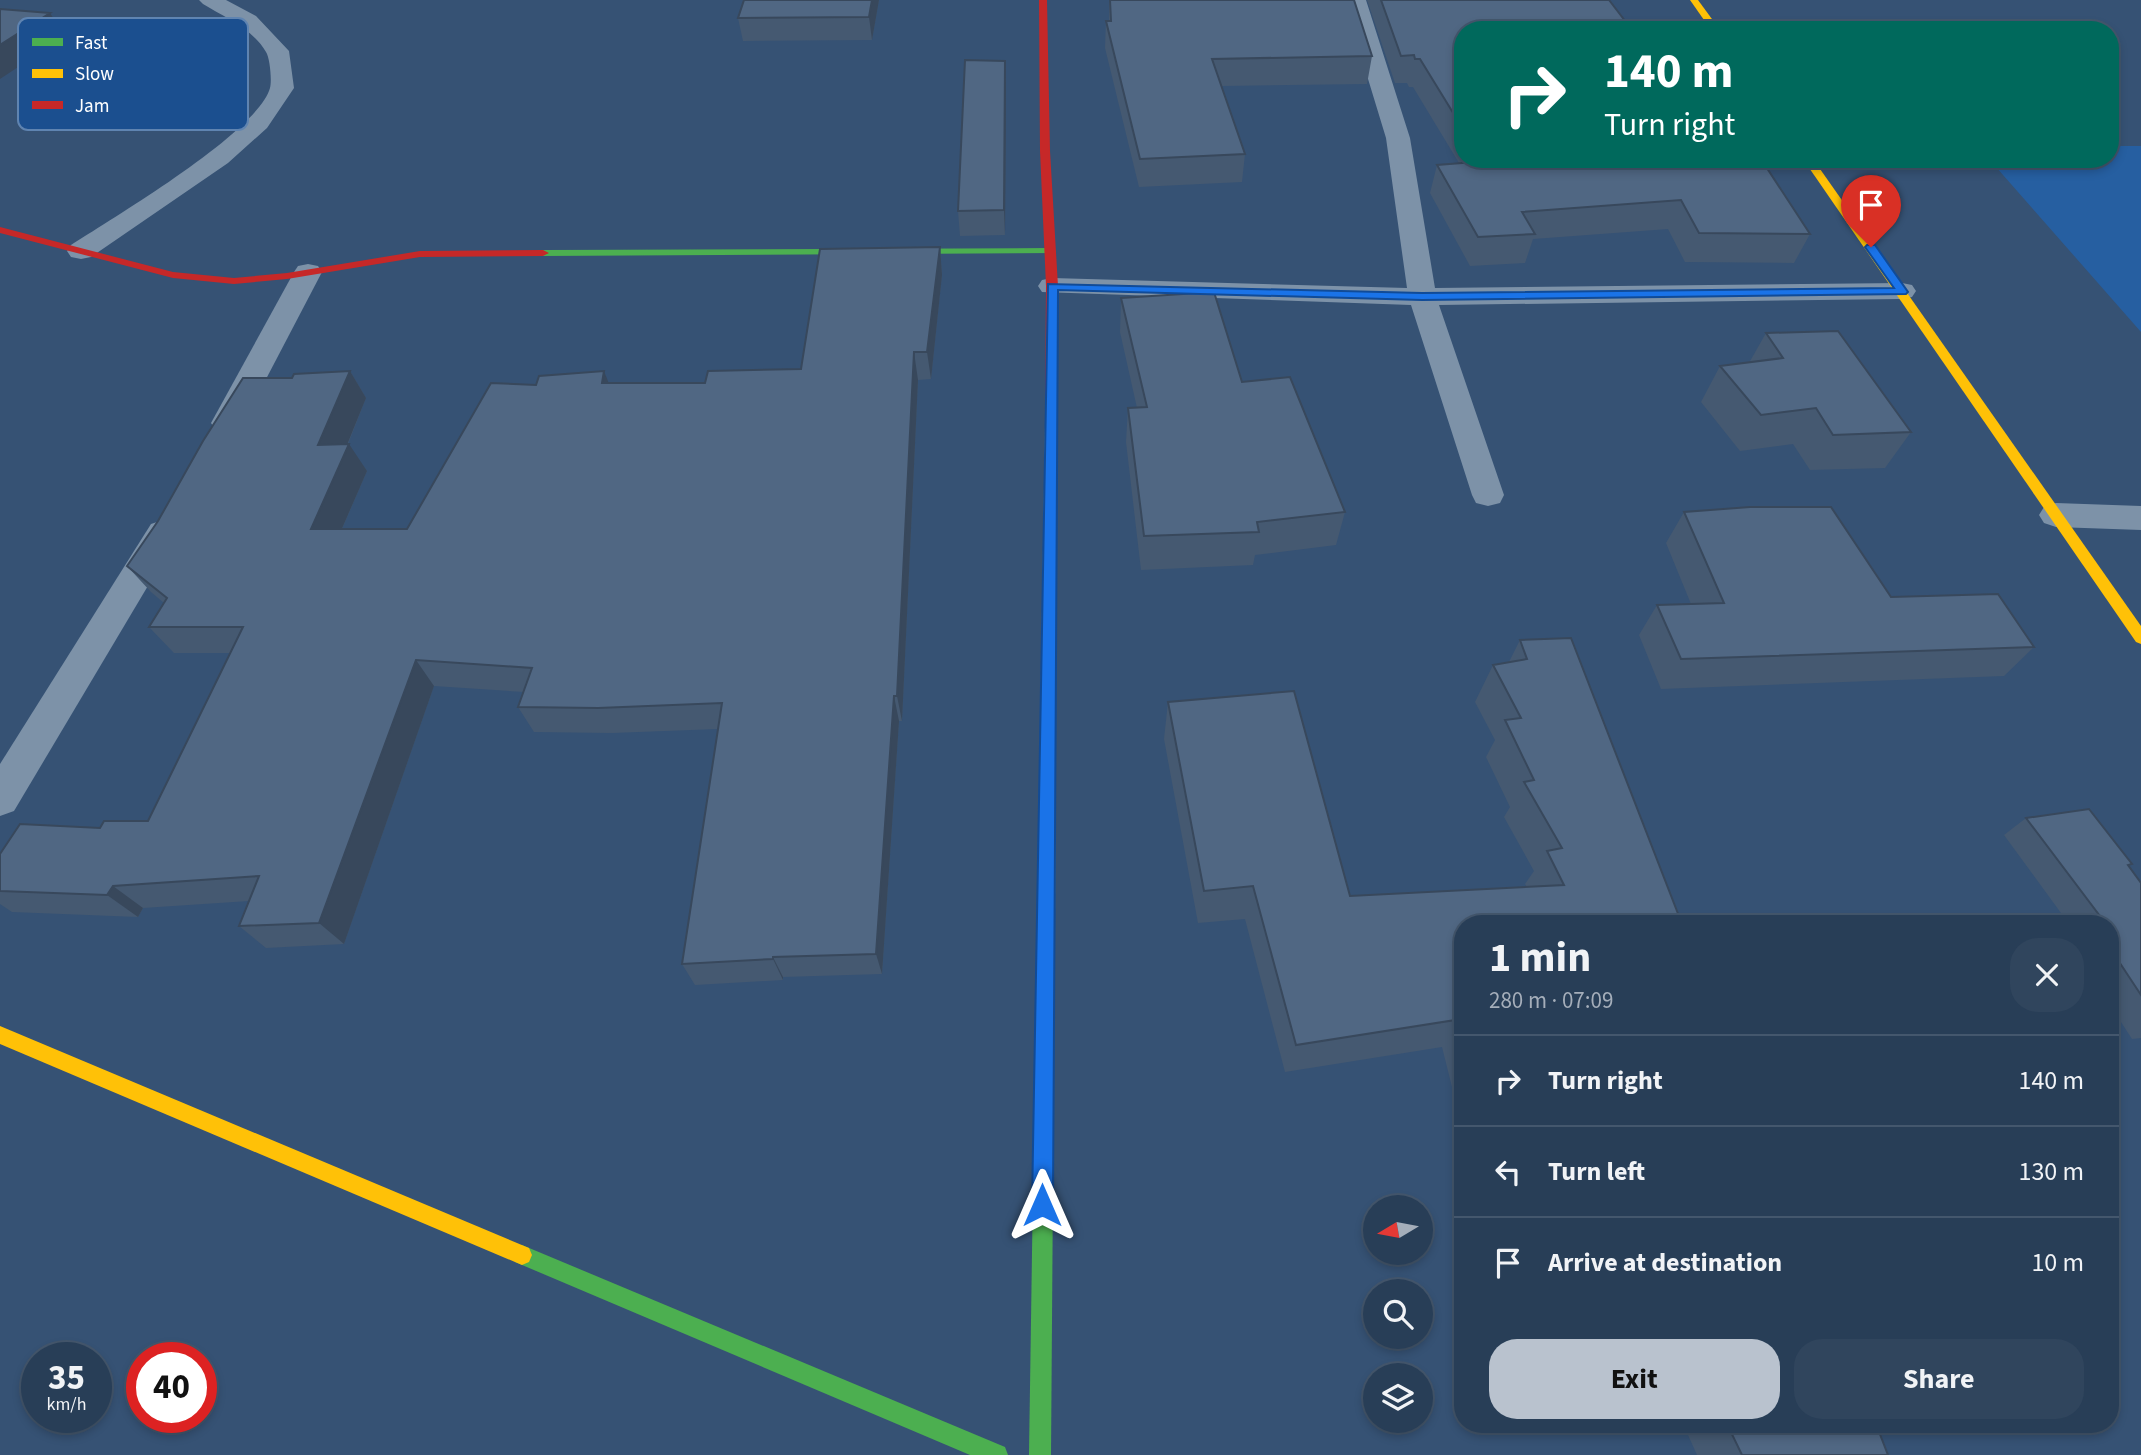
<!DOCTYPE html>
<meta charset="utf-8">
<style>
:root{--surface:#283e57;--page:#30455d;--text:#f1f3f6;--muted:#a5aeba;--line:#44576d;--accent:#b9c2ce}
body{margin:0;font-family:"Source Sans 3",sans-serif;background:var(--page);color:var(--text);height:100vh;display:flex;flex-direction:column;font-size:26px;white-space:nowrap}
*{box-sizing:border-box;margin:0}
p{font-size:23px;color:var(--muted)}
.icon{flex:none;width:38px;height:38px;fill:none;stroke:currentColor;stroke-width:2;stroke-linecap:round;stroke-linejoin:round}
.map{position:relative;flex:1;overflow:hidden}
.sheet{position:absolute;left:1454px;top:915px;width:665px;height:518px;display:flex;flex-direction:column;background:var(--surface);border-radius:28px;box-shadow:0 4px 10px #0003,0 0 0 2px var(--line)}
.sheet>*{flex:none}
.hud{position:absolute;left:1454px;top:21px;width:665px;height:147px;border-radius:28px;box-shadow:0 4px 10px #0003,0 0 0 2px var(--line);background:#00695c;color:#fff;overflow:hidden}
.needle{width:46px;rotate:260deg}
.buttons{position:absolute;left:1363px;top:1195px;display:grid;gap:14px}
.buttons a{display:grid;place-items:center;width:70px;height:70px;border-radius:50%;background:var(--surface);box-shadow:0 4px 10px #0003,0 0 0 2px var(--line);font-size:35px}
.speed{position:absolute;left:21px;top:1342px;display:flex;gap:14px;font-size:35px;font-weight:700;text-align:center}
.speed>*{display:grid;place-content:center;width:91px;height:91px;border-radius:50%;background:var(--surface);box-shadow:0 4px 10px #0003,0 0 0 2px var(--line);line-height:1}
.speed small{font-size:18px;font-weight:400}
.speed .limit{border:10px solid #d22;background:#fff;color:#111}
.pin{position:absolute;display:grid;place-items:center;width:60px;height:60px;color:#fff;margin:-72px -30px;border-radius:50% 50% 50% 0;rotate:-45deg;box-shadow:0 0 7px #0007}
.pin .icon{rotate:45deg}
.me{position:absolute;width:77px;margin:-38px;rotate:0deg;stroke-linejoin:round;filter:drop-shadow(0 0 5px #0008)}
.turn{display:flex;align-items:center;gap:24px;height:147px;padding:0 35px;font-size:32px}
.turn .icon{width:91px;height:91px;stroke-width:2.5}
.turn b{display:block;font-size:49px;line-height:60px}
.round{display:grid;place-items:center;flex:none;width:74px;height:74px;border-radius:28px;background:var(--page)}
.headline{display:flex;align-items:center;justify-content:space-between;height:119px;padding:0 35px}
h1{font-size:42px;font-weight:700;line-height:52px}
.primary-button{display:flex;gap:14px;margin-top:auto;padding:14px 35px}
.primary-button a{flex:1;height:80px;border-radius:28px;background:var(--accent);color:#111;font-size:28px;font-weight:700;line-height:80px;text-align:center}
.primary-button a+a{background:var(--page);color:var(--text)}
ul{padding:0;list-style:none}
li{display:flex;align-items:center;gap:21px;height:91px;padding:0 35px;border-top:2px solid var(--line)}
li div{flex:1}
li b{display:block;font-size:26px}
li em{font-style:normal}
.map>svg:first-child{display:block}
.green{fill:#265fa1}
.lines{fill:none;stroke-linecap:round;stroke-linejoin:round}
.street{fill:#7d92a8;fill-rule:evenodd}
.fast{fill:#4caf50;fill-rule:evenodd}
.slow{fill:#ffc107;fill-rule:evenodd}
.jam{fill:#c62828;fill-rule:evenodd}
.wall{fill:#455971}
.shaded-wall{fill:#38485c}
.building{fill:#506783;stroke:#38485c;stroke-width:2}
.route{fill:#1a73e8;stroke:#114b97;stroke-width:2}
.key{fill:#1b4f8f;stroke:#5f84b1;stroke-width:2}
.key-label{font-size:19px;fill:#fff}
</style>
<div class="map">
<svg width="2141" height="1455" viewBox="0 0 2141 1455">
<rect width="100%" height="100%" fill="#365274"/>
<polygon class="green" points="2111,146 2141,146 2141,332 1989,159 2110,159"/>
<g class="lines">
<g class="street">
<path d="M 199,0 L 226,0 L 256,16 L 289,51 L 294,88 L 267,128 L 228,163 L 91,257 L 81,259 L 71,257 L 67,251 L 71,245 C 113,218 258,132 270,88 C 272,81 270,58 266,52 C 253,29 224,17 203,4 Z"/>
<polygon points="1344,0 1366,0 1410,138 1435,288 1902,283 1912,285 1916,291 1912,297 1902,299 1439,305 1504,495 1500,503 1488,506 1476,503 1472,495 1411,305 1042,292 1038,286 1042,280 1052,278 1407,288 1386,138"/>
<polygon points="308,264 318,266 322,272 243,423 238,430 227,433 216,430 211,423 294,272 298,266"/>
<polygon points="2056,503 2141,506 2141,530 2056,527 2044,523 2039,515 2044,507"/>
<polygon points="163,520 175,524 180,532 14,811 0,816 0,764 151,524"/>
</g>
<g class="fast">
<polygon points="1050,248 1056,251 1054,253 543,256 537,253 543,250"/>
<polygon points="1046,910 1052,912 1055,918 1051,1455 1029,1455 1037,918 1040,912"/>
<polygon points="522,1245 1005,1447 1008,1455 970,1455 515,1262 512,1255 515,1248"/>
</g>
<g class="slow">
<polygon points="1690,0 1698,0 1720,30 1711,30"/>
<polygon points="1803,159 1813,159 2141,626 2141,644 2136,642"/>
<polygon points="1051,423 1057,427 1055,918 1052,924 1046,926 1040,924 1037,918 1045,427"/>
<polygon points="0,1026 529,1248 532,1255 529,1262 522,1265 0,1044"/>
</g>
<g class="jam">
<polygon points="1039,0 1047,0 1050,151 1058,286 1057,427 1051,431 1045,427 1046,286 1040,151"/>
<polygon points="0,227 173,272 234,278 287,273 420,251 543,250 549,253 543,256 420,257 287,279 234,284 173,278 0,233"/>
</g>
</g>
<g class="wall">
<polygon points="744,0 879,0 872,40 743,41 738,18"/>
<polygon points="1109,0 1354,0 1372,56 1367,84 1222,86 1245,154 1242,182 1139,187 1105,48 1106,21 1109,21"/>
<polygon points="1367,0 1609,0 1463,30 1463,159 1761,159 1810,234 1794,263 1685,262 1668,229 1533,239 1525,263 1470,266 1430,193 1437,165 1459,163 1413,87 1409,87 1407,83 1395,83"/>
<polygon points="1005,61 1006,85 1005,235 960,236 958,211"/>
<polygon points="940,247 942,275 931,379 918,380 902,721 899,721 882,974 783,977 783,980 695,985 682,964 718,729 612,733 534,732 518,707 524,692 434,686 344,944 266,948 239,926 249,901 143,908 138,917 12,912 0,904 0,854 100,828 148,821 230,653 174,653 149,627 164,603 151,592 127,566 292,378 350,371 366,398 348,444 367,471 342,529 407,529 536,385 609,383 705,383 801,369"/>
<polygon points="1121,298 1242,382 1345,512 1336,545 1255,555 1253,565 1141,570 1126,442 1128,408 1137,408 1120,332"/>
<polygon points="1766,333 1911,432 1885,468 1810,470 1793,444 1740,451 1701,402 1720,366 1749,363"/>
<polygon points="1684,512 1891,597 2034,647 2004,676 1661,689 1639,635 1657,605 1691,604 1666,543"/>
<polygon points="1520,640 1682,924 1463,924 1463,1110 1458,1111 1442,1047 1285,1072 1245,919 1198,923 1164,739 1168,702 1350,896 1527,887 1525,884 1534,871 1504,817 1510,807 1486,757 1495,740 1475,702 1493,665 1509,662"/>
<polygon points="2026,818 2132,864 2129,866 2141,883 2141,1038 2132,1039 2110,1005 2110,924 2069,924 2004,835"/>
<polygon points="1688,1424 1876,1424 1888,1455 1697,1455 1684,1426"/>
</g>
<g class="shaded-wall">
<polygon points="872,0 879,0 872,40 869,17"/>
<polygon points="50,13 65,36 0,79 0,45"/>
<polygon points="1005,61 1006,85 1005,235 1004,210"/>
<polygon points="940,247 942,275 931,379 927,352"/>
<polygon points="914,352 918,380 902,721 897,696"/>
<polygon points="350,371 366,398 336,472 318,445"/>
<polygon points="604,371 615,399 602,383"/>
<polygon points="349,444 367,471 330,556 311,529"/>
<polygon points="416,660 434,686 344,944 319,923"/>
<polygon points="894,696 899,721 882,974 876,954"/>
<polygon points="113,886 143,908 138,917 107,895"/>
<polygon points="773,957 783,977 783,980 773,959"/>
</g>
<g class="building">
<polygon points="744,0 872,0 869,17 738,18"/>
<polygon points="1110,0 1354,0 1372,56 1212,59 1245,154 1140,159 1106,21 1111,21"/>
<polygon points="1381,0 1609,0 1632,30 1463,30 1463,129 1420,59 1415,59 1414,55 1401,56"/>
<polygon points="0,9 50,13 0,45"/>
<polygon points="965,60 1005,61 1004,210 958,211"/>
<polygon points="1474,159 1761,159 1810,234 1699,233 1681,200 1522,212 1535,234 1478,237 1437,165 1476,162"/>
<polygon points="940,247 927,352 914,352 897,696 894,696 876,954 773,957 773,959 682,964 722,703 598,708 518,707 532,668 416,660 319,923 239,926 259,876 113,886 107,895 0,891 0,854 20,824 100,828 104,821 148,821 243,627 149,627 167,598 127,566 158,521 203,441 243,378 292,378 294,374 350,371 318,445 349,444 311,529 407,529 491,383 536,385 539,376 604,371 602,383 705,383 708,371 801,369 820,249"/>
<polygon points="1214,292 1242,382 1290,377 1345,512 1257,522 1259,532 1144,536 1128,408 1147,407 1121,298"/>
<polygon points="1838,331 1911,432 1833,435 1816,408 1761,415 1720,366 1783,358 1766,333"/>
<polygon points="1750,507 1831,507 1891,597 1998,594 2034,647 1681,659 1657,605 1724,603 1684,512"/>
<polygon points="1571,638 1682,924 1463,924 1463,1024 1462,1019 1296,1045 1253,886 1204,891 1168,702 1294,691 1350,896 1564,885 1547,851 1562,848 1524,782 1534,780 1505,720 1521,718 1493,665 1527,659 1520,640"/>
<polygon points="2089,809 2132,864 2128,865 2141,883 2141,995 2110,948 2110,933 2113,933 2110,930 2110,924 2106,924 2026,818"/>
<polygon points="1727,1424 1876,1424 1888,1455 1742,1455"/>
</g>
<polygon class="route" points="1867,245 1875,245 1908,292 1906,294 1422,300 1058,290 1053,1205 1050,1212 1042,1215 1035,1212 1032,1205 1048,284 1422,293 1894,288 1865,247"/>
<rect x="18" y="18" width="230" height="112" rx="10" class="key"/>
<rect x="32" y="38" width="31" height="8" fill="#4caf50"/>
<rect x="32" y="69" width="31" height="9" fill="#ffc107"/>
<rect x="32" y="101" width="31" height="8" fill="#c62828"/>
<g class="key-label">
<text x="75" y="49">Fast</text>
<text x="75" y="80">Slow</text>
<text x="75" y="112">Jam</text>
</g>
</svg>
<div class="buttons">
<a><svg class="needle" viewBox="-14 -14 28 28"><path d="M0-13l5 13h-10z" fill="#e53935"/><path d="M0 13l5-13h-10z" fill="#a5aeba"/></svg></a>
<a><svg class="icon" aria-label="search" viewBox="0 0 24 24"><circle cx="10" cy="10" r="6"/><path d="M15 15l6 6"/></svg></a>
<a><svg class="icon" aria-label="layers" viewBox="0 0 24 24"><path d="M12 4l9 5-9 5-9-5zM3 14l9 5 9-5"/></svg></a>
</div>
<div class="speed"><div>35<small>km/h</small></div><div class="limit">40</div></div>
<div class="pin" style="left:1871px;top:247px;background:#d93025"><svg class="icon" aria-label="arrive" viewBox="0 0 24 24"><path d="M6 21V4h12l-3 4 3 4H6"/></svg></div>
<svg class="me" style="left:1042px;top:1205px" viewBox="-20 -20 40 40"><path d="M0-17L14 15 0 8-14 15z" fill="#1a73e8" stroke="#fff" stroke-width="4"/></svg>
<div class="hud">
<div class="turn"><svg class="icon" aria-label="right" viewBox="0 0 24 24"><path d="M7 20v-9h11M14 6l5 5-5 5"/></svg><div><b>140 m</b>Turn right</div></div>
</div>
<section class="sheet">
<div class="headline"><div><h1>1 min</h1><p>280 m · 07:09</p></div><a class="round"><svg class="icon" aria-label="close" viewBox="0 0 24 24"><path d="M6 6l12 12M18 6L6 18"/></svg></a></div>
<ul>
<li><svg class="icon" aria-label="right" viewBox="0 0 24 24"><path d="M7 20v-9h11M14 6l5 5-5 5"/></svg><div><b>Turn right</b></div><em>140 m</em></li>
<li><svg class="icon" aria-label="left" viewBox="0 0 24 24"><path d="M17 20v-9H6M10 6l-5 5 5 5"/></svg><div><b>Turn left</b></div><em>130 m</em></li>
<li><svg class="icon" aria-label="arrive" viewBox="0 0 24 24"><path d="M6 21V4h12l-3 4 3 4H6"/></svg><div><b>Arrive at destination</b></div><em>10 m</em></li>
</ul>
<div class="primary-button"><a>Exit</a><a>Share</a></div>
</section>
</div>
